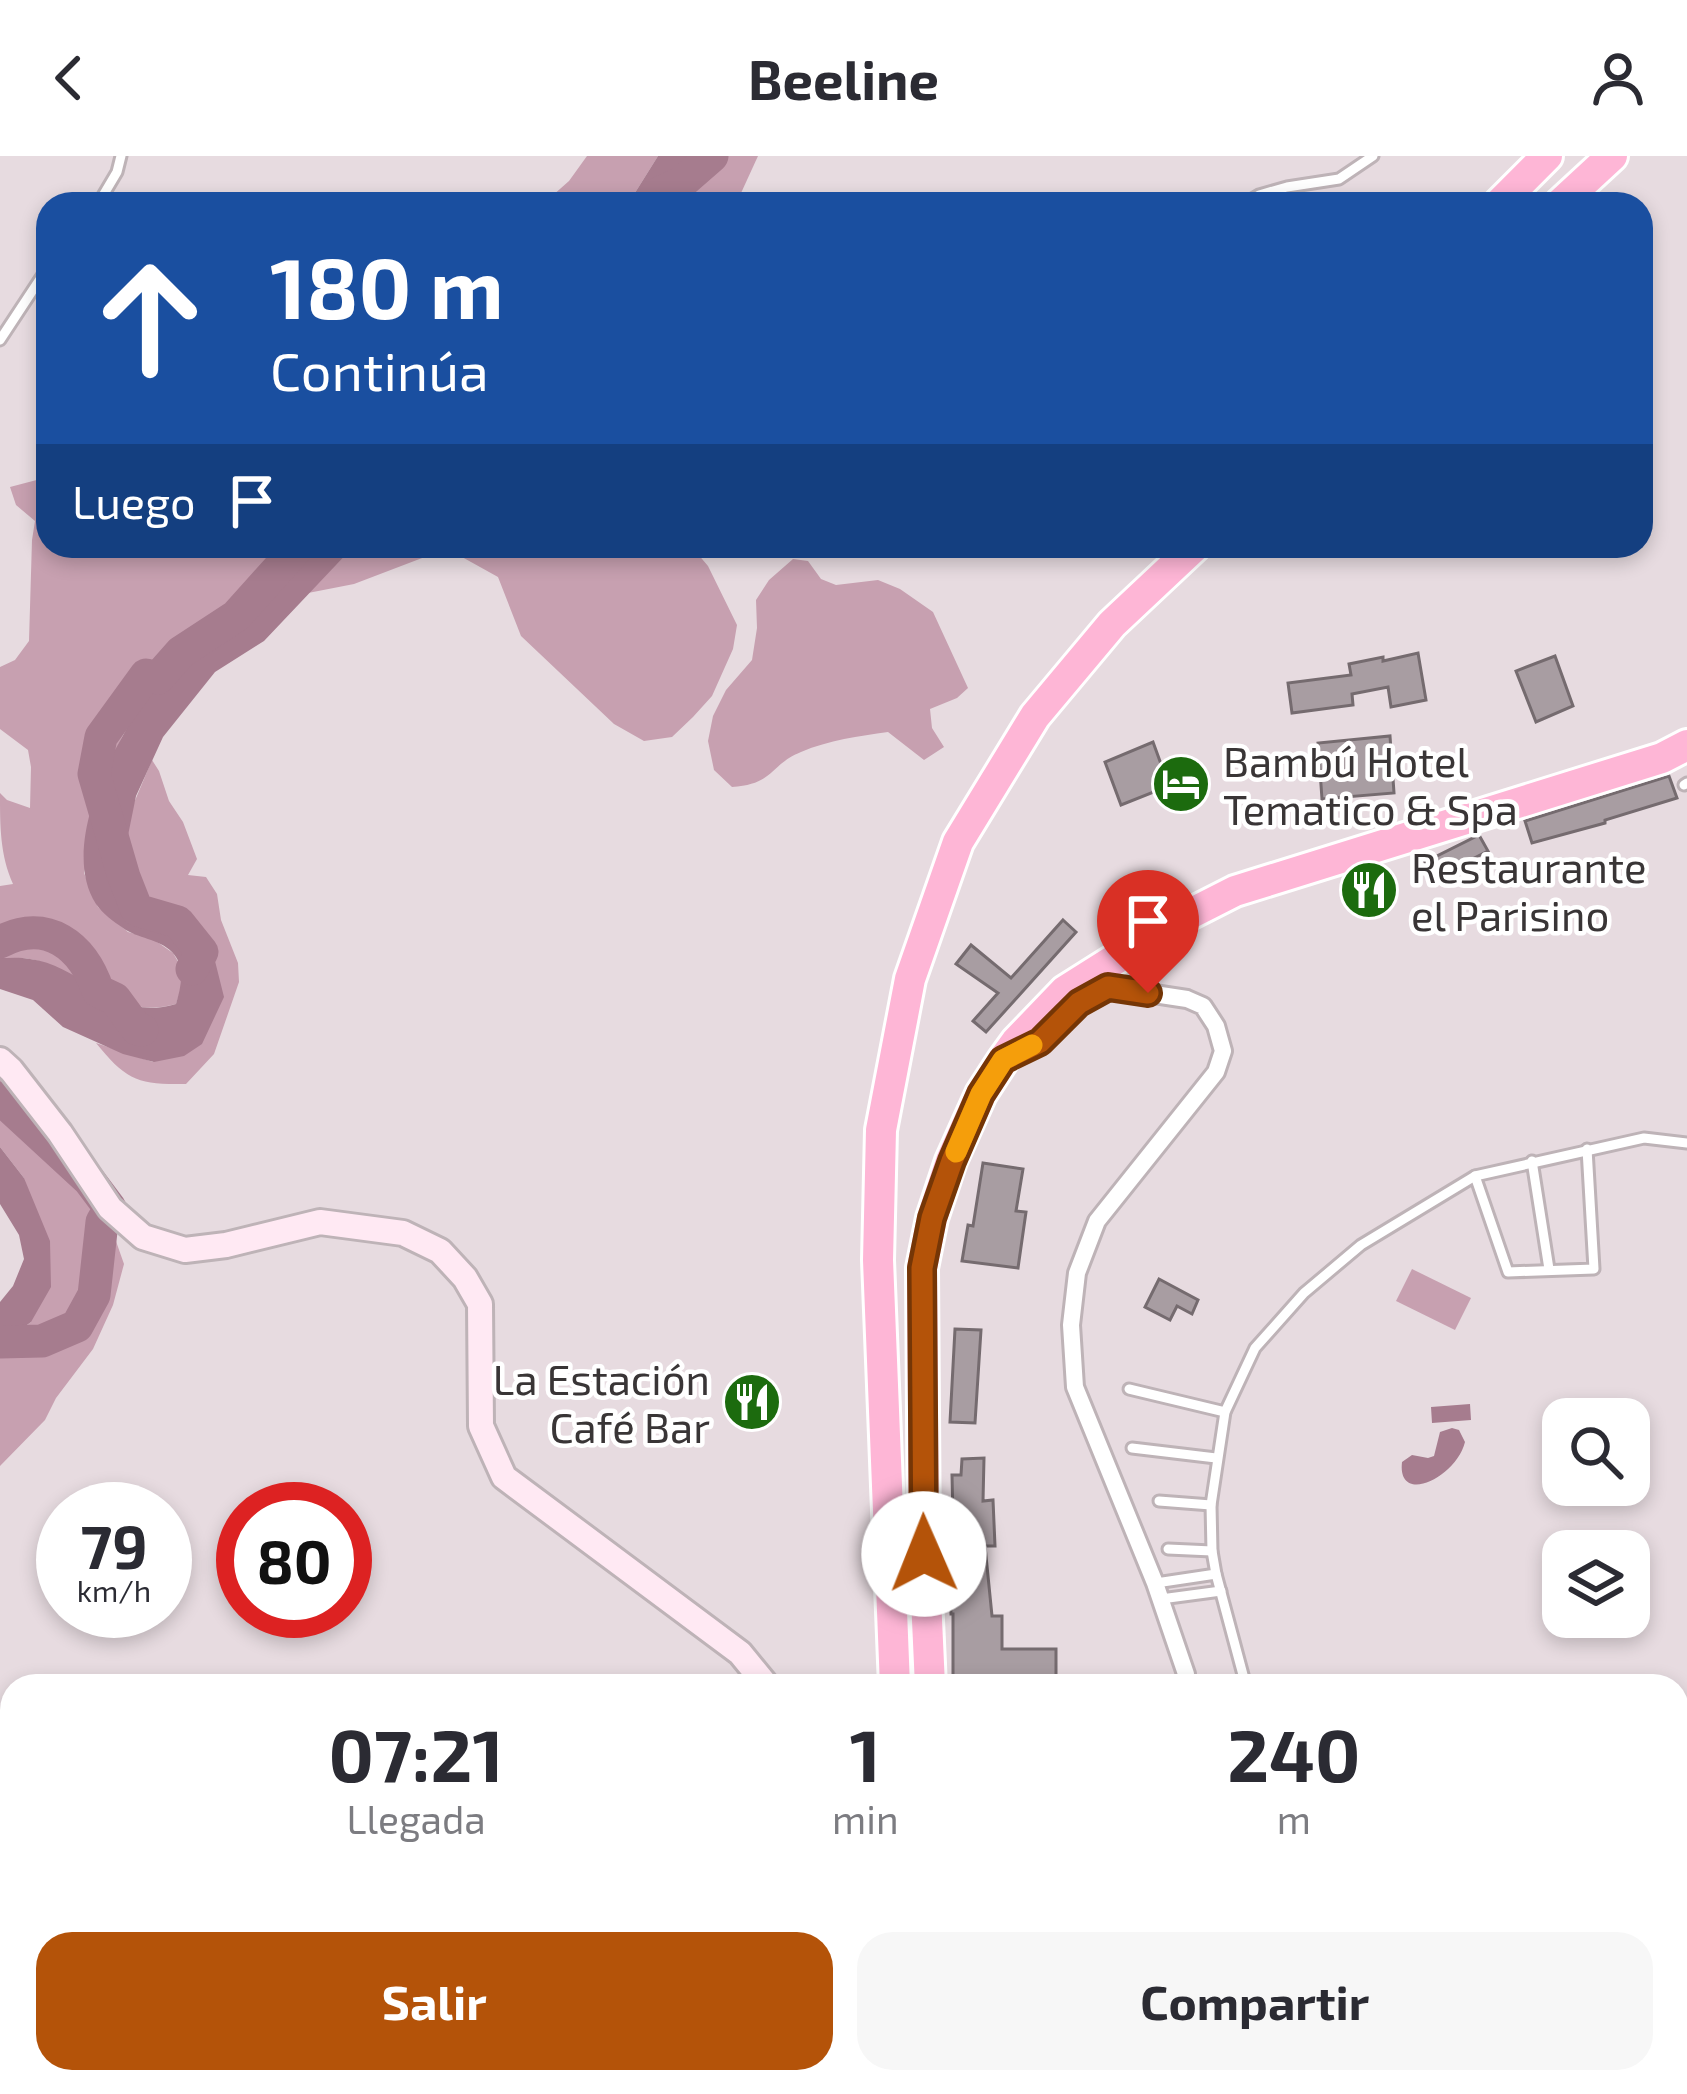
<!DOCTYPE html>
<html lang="es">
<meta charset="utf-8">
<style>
:root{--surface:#fff;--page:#f7f7f7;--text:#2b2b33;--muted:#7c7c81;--accent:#b45309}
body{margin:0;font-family:"Exo 2",sans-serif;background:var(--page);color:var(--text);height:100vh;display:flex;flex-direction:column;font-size:45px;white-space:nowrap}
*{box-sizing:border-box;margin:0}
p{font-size:39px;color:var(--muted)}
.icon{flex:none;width:66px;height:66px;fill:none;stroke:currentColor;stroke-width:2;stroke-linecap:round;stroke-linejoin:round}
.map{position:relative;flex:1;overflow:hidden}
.drawer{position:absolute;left:0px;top:1518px;width:1689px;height:420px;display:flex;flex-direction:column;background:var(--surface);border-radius:36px 36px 0 0;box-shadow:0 6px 18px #0003}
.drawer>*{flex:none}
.guide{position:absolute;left:36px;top:36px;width:1617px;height:366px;border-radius:36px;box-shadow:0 6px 18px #0003;background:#1a4fa0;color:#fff;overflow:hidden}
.buttons{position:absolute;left:1542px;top:1242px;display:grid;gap:24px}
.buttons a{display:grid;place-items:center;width:108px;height:108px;border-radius:24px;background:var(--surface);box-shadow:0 6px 18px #0003;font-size:60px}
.speed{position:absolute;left:36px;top:1326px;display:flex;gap:24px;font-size:60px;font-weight:700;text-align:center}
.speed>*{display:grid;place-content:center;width:156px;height:156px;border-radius:50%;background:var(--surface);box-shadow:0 6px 18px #0003;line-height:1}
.speed small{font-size:30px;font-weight:400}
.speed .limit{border:18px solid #d22;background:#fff;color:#111}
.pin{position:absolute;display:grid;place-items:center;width:102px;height:102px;color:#fff;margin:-123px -51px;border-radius:50% 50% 50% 0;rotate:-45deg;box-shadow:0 0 12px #0007}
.pin .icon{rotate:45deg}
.me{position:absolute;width:132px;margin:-66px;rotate:359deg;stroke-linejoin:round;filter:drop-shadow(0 0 9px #0008)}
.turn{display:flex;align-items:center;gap:42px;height:252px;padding:0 36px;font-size:54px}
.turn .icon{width:156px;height:156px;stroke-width:2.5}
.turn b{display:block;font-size:84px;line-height:102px}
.then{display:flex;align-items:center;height:114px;padding:0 36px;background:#0003;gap:24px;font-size:45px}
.eta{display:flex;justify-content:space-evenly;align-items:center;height:204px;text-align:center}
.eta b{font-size:72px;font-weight:700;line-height:84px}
.cta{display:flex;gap:24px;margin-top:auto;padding:24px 36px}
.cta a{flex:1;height:138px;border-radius:36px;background:var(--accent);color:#fff;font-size:48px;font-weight:700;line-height:138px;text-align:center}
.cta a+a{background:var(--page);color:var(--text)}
header{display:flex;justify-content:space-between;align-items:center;height:156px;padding:0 36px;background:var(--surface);font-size:54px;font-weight:700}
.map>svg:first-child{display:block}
.green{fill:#c7a0b0}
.water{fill:#a67c8e}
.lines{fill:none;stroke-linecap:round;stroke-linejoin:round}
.river{stroke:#a67c8e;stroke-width:33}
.building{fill:#a89da2;stroke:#756b6f;stroke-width:3}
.lane-casing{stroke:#beb3b7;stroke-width:15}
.street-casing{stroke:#beb3b7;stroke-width:22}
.secondary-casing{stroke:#beb3b7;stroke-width:30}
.highway-casing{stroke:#fff;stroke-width:36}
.lane{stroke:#fff;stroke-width:9}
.street{stroke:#fff;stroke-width:16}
.secondary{stroke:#ffe9f3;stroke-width:24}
.highway{stroke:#feb6d6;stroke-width:30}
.route-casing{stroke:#753606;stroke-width:30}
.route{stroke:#b45309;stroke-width:21}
.slow{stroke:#f59e0b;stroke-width:21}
.labels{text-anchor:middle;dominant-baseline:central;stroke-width:9;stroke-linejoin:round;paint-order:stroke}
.poi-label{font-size:42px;fill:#393536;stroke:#fff;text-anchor:start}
</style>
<header><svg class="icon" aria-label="back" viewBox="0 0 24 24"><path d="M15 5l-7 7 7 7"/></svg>Beeline<svg class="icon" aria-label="person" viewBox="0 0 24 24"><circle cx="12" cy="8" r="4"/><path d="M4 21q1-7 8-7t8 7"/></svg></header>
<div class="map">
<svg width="1687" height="1938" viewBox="0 0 1687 1938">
<rect width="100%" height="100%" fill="#e7dbe0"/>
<g class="green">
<polygon points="587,0 658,0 628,48 543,48 569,25"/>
<polygon points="702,0 758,0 736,48 668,48"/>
<path d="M 48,321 L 48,390 L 312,390 L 290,418 L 236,460 L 181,496 L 158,522 L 123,579 L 105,616 L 84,717 L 98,751 L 128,776 L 153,783 L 173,797 L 180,809 L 182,830 L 176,848 C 119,864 89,821 39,805 C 27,801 13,803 0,802 L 0,730 L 13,728 C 0,699 0,670 0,637 L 7,644 L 30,652 L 31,611 L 28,594 L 0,573 L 0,511 L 15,504 L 29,485 L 32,384 L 35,365 L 16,349 L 10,331 Z"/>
<polygon points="354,390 691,390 708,410 737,469 733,493 712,540 693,561 672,581 644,585 614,568 521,480 498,421 462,401 430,399 354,428 308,437"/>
<path d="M 793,403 L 808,405 L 821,423 L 836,429 L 878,424 L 900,433 L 933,456 L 968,532 L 957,542 L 930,553 L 932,572 L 944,591 L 924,604 L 888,576 C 859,580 829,584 801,596 C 769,609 775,628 732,631 L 714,614 L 708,585 L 713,560 L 726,534 L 752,504 L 757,472 L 756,444 L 769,424 Z"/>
<path d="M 152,604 L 159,615 L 169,645 L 183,666 L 197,703 L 188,719 L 206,721 L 217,738 L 221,764 L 238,807 L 239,826 L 214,898 L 186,928 C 138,929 126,924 96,887 L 153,906 L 211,789 L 137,754 L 123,704 L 131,654 Z"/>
<polygon points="0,904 110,1052 111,1071 124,1108 113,1149 93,1193 56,1242 45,1264 0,1310 0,1189 31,1166 24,1022 0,991"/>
<polygon points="1412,1113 1471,1142 1455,1174 1396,1145"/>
<polygon points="12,1581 12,1898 0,1896 0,1593"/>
<polygon points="94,1926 442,1926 460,1938 115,1938"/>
<polygon points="579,1926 609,1926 616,1938 558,1938"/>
</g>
<g class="water">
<polygon points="658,0 702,0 667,48 628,48"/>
<path d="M 312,390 L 354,390 L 264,485 L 215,516 L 163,581 L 136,640 L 123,704 L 136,754 L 211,789 L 224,841 L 202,888 L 184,900 L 154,906 L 123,898 L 63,871 L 33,844 L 0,833 L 0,802 C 9,802 20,801 30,803 C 85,810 112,867 176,848 C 181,831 186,810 172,796 C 158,782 138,783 123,772 C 114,766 102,757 96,748 C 66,702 97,625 121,583 C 137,554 155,522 178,500 C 193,485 213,475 231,463 C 262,442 289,420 312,390 Z"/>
<polygon points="0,991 24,1022 50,1085 51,1131 31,1166 0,1189 0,1146 13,1130 24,1103 19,1079 0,1048"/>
<polygon points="1470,1248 1471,1264 1432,1267 1431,1251"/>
<path d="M 1452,1272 L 1459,1274 L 1465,1286 C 1456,1322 1397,1350 1402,1306 L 1412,1299 L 1428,1302 L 1434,1300 L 1440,1276 Z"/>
</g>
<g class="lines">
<g class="river">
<polyline points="651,48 657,38 681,27 712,0"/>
<path d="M 0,786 C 47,761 83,790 98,835 L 115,843 L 137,873 L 142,874"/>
<polyline points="192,813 202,796 178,766 137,754 124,721 94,618 101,581 146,519 158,522 181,496 236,460 299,390"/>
<polyline points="0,942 89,1024 110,1052 102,1066 94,1139 77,1170 42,1185 0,1186"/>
</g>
</g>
<g class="building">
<polygon points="1418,497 1426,544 1391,551 1388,531 1352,538 1353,549 1292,557 1288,527 1351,519 1349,508 1383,501 1383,505"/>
<polygon points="1555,500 1573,550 1536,566 1516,515"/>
<polygon points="1390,580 1394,637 1322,643 1318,587"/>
<polygon points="1153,586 1169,630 1121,649 1105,606"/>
<polygon points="1669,620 1677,642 1605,664 1605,667 1532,687 1525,665"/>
<polygon points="1479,679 1488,695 1433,723 1425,706"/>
<polygon points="1063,764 1076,776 986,876 973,865 998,837 956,808 971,789 1011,822"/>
<polygon points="983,1007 1023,1013 1016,1055 1026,1056 1018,1112 962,1105 968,1069 973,1070"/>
<polygon points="1159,1123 1198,1144 1192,1158 1177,1150 1170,1164 1145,1151"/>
<polygon points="955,1173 981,1174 975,1267 950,1266"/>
<polygon points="984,1302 983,1345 993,1344 995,1390 985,1390 992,1460 1002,1460 1002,1493 1056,1493 1056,1530 953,1530 953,1458 951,1458 950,1429 953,1429 954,1406 952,1319 961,1319 962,1303"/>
</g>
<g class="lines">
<g class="lane-casing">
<g id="lane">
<polyline points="98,48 117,16 121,0"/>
<polyline points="1244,48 1259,39 1287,31 1339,23 1373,0"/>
<polyline points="0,184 48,111"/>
<polyline points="1684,629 1687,627"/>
<polyline points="1532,1005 1549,1113"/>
<polyline points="1475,1020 1508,1116 1594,1113 1587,993"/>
<polyline points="1129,1233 1225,1256"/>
<polyline points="1132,1292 1216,1302"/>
<polyline points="1159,1345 1211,1349"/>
<polyline points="1168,1393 1212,1395"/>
<polyline points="1156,1427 1216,1418"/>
<polyline points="1161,1443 1221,1435"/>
<polyline points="1246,1530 1216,1418 1212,1395 1211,1349 1225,1256 1255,1192 1304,1137 1361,1089 1475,1020 1644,982 1687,987"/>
</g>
</g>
<g class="street-casing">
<g id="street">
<polyline points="1016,898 1039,886 1079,847 1108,831 1187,843 1203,850 1216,870 1223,895 1216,916 1097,1065 1077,1117 1071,1169 1075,1231 1155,1427 1186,1518 1186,1530"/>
<polyline points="1216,1926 1220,1938"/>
</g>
</g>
<g class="secondary-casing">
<polyline id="secondary" points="0,904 11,914 60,977 110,1052 143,1081 185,1094 226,1089 320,1066 403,1077 440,1095 465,1122 480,1148 481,1270 504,1321 740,1497 767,1530"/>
</g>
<g class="highway-casing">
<g id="highway">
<polyline points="1499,48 1547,0"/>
<polyline points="1560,48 1612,0"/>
<polyline points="895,1530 878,1104 881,974 910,823 958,686 1035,560 1112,468 1195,390"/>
<polyline points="930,1530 924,1398 922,1112 932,1062 951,1005 981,938 1003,904 1016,886 1065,835 1176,765 1235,735 1662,602 1687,589"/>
<polyline points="0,1896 12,1898"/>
<polyline points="94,1926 115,1938"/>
<polyline points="917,1926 918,1938"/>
<polyline points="950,1926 950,1938"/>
<polyline points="978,1926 981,1938"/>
<polyline points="0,1934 21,1938"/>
</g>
</g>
<use href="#lane" class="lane"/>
<use href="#street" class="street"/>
<use href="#secondary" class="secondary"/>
<use href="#highway" class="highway"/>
</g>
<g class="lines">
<g class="route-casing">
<polyline id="route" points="924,1398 922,1112 932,1062 952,1005 981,938 1003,904 1040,886 1079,847 1108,831 1148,837"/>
</g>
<use href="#route" class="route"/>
<polyline class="slow" points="956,996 981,938 1003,904 1032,889"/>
</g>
<defs>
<g id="hotel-disc" transform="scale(3)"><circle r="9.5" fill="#1c6b0e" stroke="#fff"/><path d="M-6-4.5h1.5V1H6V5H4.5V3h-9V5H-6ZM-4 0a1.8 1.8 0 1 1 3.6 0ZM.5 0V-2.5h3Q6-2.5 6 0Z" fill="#fff"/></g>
<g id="restaurant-disc" transform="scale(3)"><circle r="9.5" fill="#1c6b0e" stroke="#fff"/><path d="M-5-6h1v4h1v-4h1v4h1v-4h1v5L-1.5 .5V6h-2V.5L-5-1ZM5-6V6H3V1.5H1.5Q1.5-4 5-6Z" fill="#fff"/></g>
</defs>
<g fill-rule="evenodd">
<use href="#hotel-disc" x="1181" y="628"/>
<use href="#restaurant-disc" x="1369" y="734"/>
<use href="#restaurant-disc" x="752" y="1246"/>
</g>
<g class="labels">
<g class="poi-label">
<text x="1223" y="604">Bambú Hotel<tspan x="1223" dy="48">Tematico &amp; Spa</tspan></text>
<text x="1411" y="710">Restaurante<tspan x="1411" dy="48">el Parisino</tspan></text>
<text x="710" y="1222" text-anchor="end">La Estación<tspan x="710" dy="48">Café Bar</tspan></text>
</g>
</g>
</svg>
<div class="buttons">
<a><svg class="icon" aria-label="search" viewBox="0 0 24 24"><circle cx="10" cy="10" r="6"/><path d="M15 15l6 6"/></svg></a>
<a><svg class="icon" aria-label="layers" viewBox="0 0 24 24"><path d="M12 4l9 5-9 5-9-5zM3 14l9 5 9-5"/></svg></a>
</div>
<div class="speed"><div>79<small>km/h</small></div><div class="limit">80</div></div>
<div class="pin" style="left:1148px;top:837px;background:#d93025"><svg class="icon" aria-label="arrive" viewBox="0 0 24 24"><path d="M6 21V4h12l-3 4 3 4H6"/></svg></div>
<svg class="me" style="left:924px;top:1398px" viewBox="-20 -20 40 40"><circle r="19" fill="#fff"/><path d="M0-13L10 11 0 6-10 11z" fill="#b45309"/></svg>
<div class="guide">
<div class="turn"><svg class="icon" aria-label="ahead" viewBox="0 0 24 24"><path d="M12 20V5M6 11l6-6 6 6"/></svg><div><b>180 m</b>Continúa</div></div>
<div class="then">Luego<svg class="icon" aria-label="arrive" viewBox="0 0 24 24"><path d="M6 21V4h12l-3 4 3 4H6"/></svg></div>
</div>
<section class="drawer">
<div class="eta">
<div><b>07:21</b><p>Llegada</p></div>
<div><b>1</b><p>min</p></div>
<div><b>240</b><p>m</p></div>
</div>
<div class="cta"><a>Salir</a><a>Compartir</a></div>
</section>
</div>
